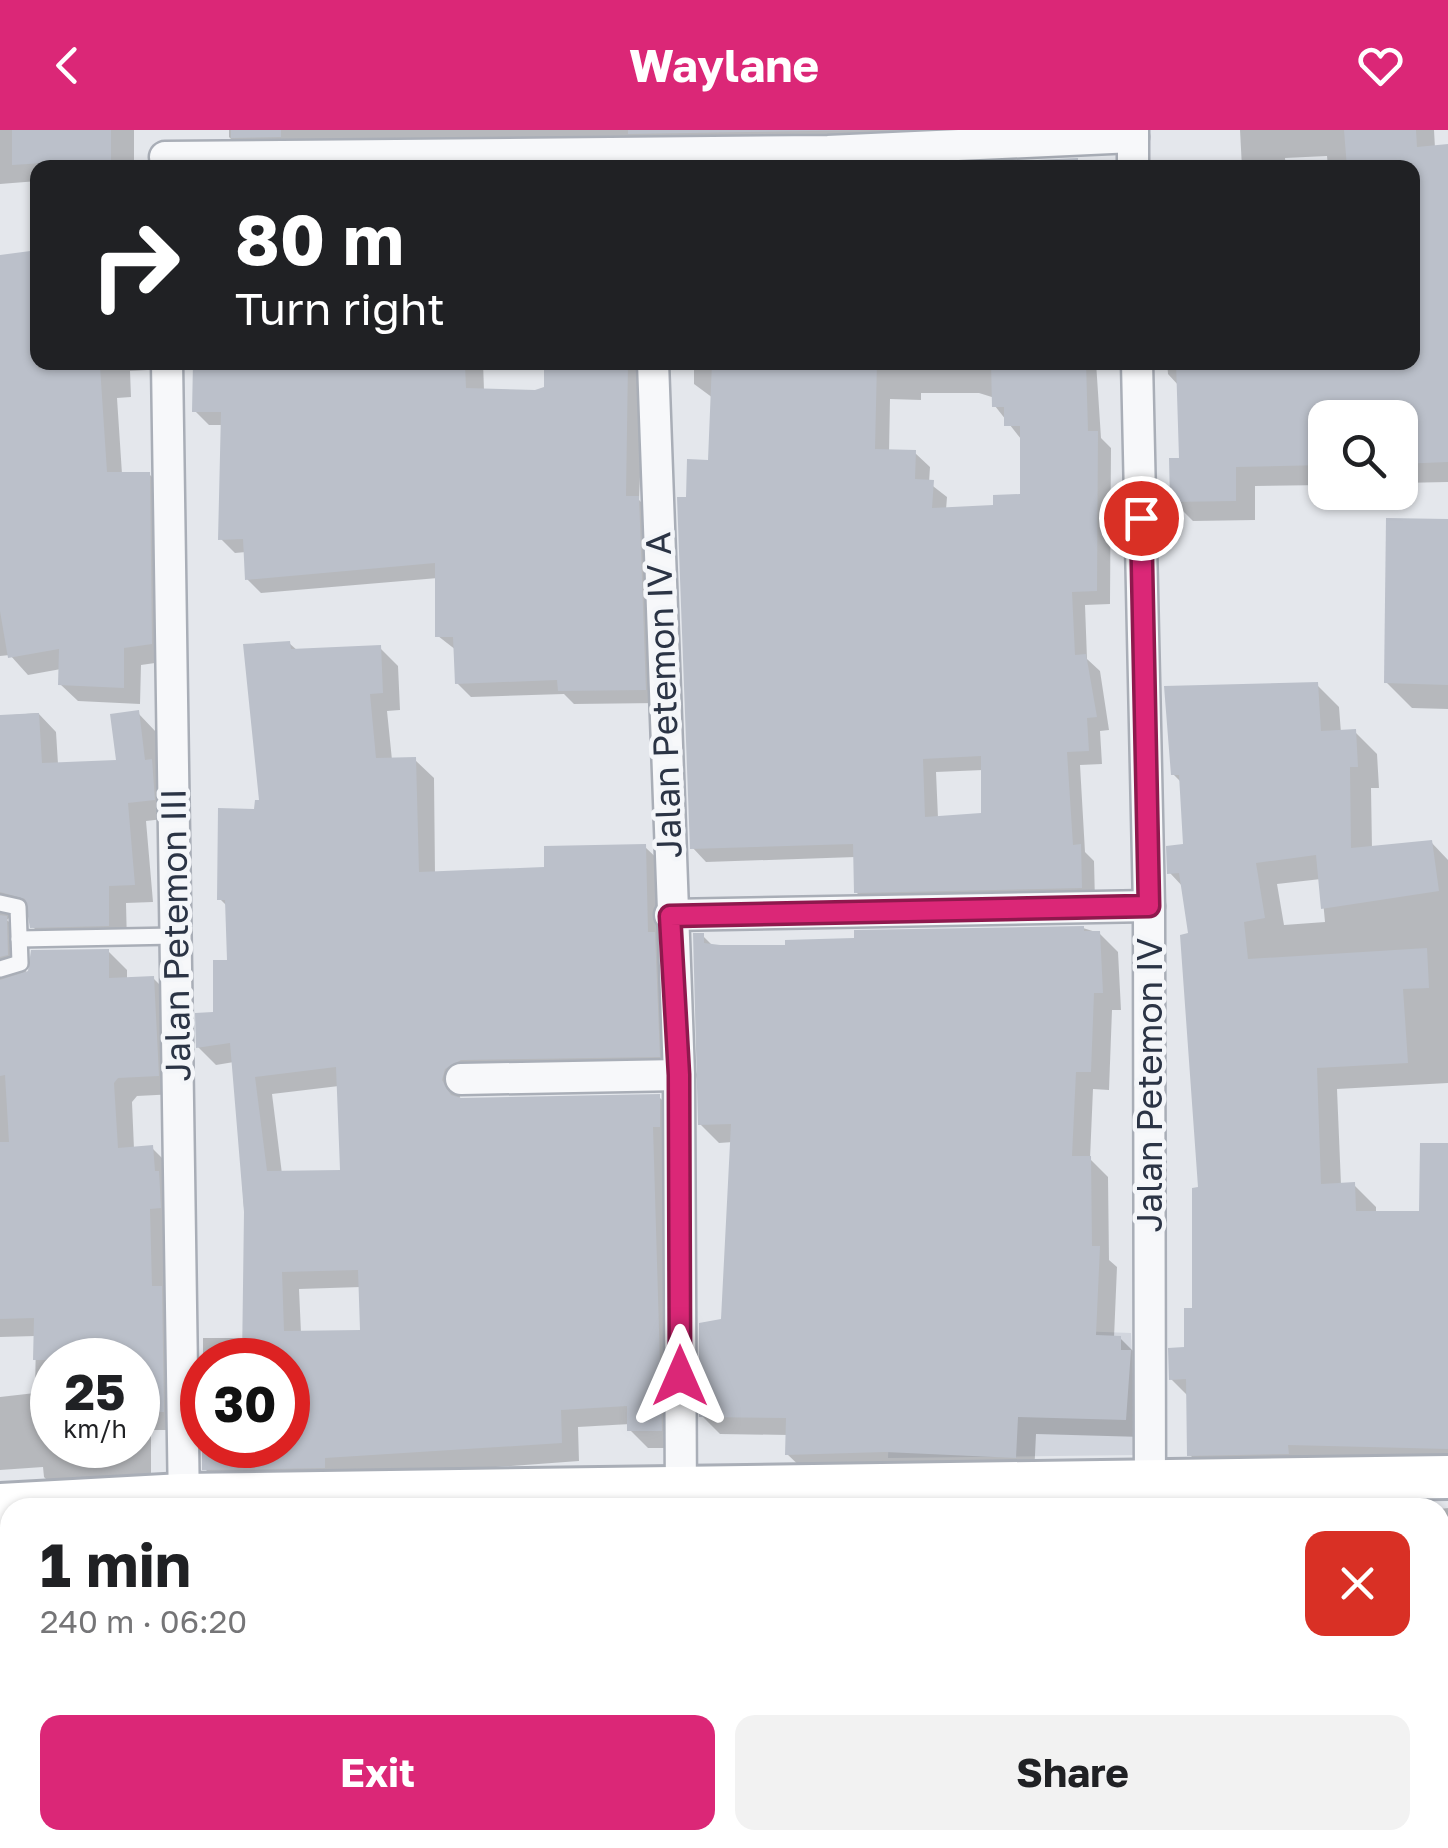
<!DOCTYPE html>
<meta charset="utf-8">
<style>
:root{--surface:#fff;--page:#f2f2f2;--text:#202124;--muted:#757577;--accent:#db2777}
body{margin:0;font-family:"Golos Text",sans-serif;background:var(--page);color:var(--text);height:100vh;display:flex;flex-direction:column;font-size:38px;white-space:nowrap}
*{box-sizing:border-box;margin:0}
p{font-size:32px;color:var(--muted)}
.icon{flex:none;width:55px;height:55px;fill:none;stroke:currentColor;stroke-width:2;stroke-linecap:round;stroke-linejoin:round}
.map{position:relative;flex:1;overflow:hidden}
.sheet{position:absolute;left:0px;top:1368px;width:1450px;height:352px;display:flex;flex-direction:column;background:var(--surface);border-radius:30px 30px 0 0;box-shadow:0 2px 8px #0004}
.sheet>*{flex:none}
.guide{position:absolute;left:30px;top:30px;width:1390px;height:210px;border-radius:20px;box-shadow:0 2px 8px #0004;background:#202124;color:#fff;overflow:hidden}
.controls{position:absolute;left:1308px;top:270px;display:grid;gap:20px}
.controls a{display:grid;place-items:center;width:110px;height:110px;border-radius:20px;background:var(--surface);box-shadow:0 2px 8px #0004;font-size:50px}
.speed{position:absolute;left:30px;top:1208px;display:flex;gap:20px;font-size:50px;font-weight:700;text-align:center}
.speed>*{display:grid;place-content:center;width:130px;height:130px;border-radius:50%;background:var(--surface);box-shadow:0 2px 8px #0004;line-height:1}
.speed small{font-size:25px;font-weight:400}
.speed .limit{border:15px solid #d22;background:#fff;color:#111}
.pin{position:absolute;display:grid;place-items:center;width:85px;height:85px;color:#fff;margin:-42px;border:5px solid #fff;border-radius:50%;box-shadow:0 2px 10px #0007}
.me{position:absolute;width:110px;margin:-55px;rotate:0deg;stroke-linejoin:round;filter:drop-shadow(0 0 8px #0008)}
.turn{display:flex;align-items:center;gap:35px;height:210px;padding:0 40px;font-size:45px}
.turn .icon{width:130px;height:130px;stroke-width:2.5}
.turn b{display:block;font-size:70px;line-height:85px}
.round{display:grid;place-items:center;flex:none;width:105px;height:105px;border-radius:20px;background:var(--page)}
.headline{display:flex;align-items:center;justify-content:space-between;height:170px;padding:0 40px}
h1{font-size:60px;font-weight:700;line-height:75px}
.action{display:flex;gap:20px;margin-top:auto;padding:20px 40px}
.action a{flex:1;height:115px;border-radius:20px;background:var(--accent);color:#fff;font-size:40px;font-weight:700;line-height:115px;text-align:center}
.action a+a{background:var(--page);color:var(--text)}
header{display:flex;justify-content:space-between;align-items:center;height:130px;padding:0 40px;background:var(--accent);color:#fff;font-size:45px;font-weight:700}
.map>svg:first-child{display:block}
.built{fill:#d2d6de}
.shadow{fill:#0003;fill-rule:evenodd}
.building{fill:#bbc0ca;fill-rule:evenodd}
.lines{fill:none;stroke-linecap:round;stroke-linejoin:round}
.lane-casing{stroke:#a9aeb7;stroke-width:20}
.street-casing{stroke:#a9aeb7;stroke-width:35}
.secondary-casing{stroke:#a9aeb7;stroke-width:48}
.lane{stroke:#f7f8fa;stroke-width:15}
.street{stroke:#f7f8fa;stroke-width:30}
.secondary{stroke:#fff;stroke-width:42}
.route-casing{stroke:#8e194d;stroke-width:25}
.route{stroke:#db2777;stroke-width:18}
.labels{text-anchor:middle;dominant-baseline:central;stroke-width:9;stroke-linejoin:round;paint-order:stroke}
.street-label{font-size:35px;fill:#2b3445;stroke:#f4f6f9}
</style>
<header><svg class="icon" aria-label="back" viewBox="0 0 24 24"><path d="M15 5l-7 7 7 7"/></svg>Waylane<svg class="icon" aria-label="heart" viewBox="0 0 24 24"><path d="M12 20l-8-8c-3-5 5-10 8-4 3-6 11-1 8 4z"/></svg></header>
<div class="map">
<svg width="1448" height="1718" viewBox="0 0 1448 1718">
<rect width="100%" height="100%" fill="#e4e7ec"/>
<polygon class="built" points="894,1186 939,1196 1131,1203 1136,1325 888,1328"/>
<g class="shadow">
<polygon points="0,0 134,0 134,38 38,38 38,51 0,54"/>
<polygon points="229,0 1106,0 246,24 229,7"/>
<polygon points="1240,0 1434,0 1435,18 1448,17 1448,352 1400,353 1400,288 1325,288 1325,355 1255,356 1255,390 1193,391 1173,371 1182,331 1179,256 1168,244 1167,232 1412,232 1412,38 1328,38 1327,26 1285,28 1286,38 1242,38"/>
<polygon points="1089,30 1096,38 932,38"/>
<polygon points="0,126 38,232 165,232 165,239 130,241 131,267 117,268 122,344 149,344 166,361 169,531 141,535 140,574 78,571 60,554 61,539 28,545 10,525 0,526"/>
<polygon points="220,232 483,232 484,260 546,260 547,232 645,232 639,370 652,383 659,573 574,574 564,564 471,567 457,553 456,520 438,506 438,448 261,463 247,449 246,422 235,423 221,409 224,295 209,295 195,281"/>
<path d="M 694,232 L 1096,232 L 1101,308 L 1111,318 L 1110,474 L 1085,475 L 1087,529 L 1100,541 L 1109,600 L 1100,601 L 1102,634 L 1080,635 L 1085,722 L 1094,731 L 1095,772 L 870,776 L 856,762 L 856,727 L 706,732 L 692,717 L 688,370 L 710,332 L 713,268 L 694,254 ZM 921,263 L 979,263 L 995,268 L 995,276 L 1021,309 L 1023,367 L 996,377 L 946,380 L 947,367 L 929,353 L 930,337 L 915,323 L 889,322 L 890,269 L 921,270 ZM 983,640 L 983,685 L 938,688 L 936,642 Z"/>
<polygon points="1448,391 1448,579 1412,578 1386,552"/>
<path d="M 289,513 L 298,521 L 380,518 L 398,536 L 400,580 L 387,581 L 392,630 L 415,630 L 434,648 L 435,744 L 547,740 L 645,717 L 664,735 L 677,944 L 463,957 L 459,970 L 659,967 L 677,985 L 679,1318 L 648,1318 L 630,1300 L 630,1294 L 578,1297 L 579,1331 L 223,1357 L 205,1339 L 204,1315 L 288,1315 L 288,1230 L 203,1230 L 203,1208 L 244,1208 L 249,1151 L 234,932 L 216,935 L 198,917 L 216,885 L 230,833 L 227,776 L 220,769 L 262,673 ZM 339,956 L 342,1042 L 282,1044 L 272,964 ZM 361,1157 L 363,1202 L 301,1203 L 299,1159 Z"/>
<path d="M 1317,555 L 1339,577 L 1341,603 L 1355,602 L 1377,624 L 1379,658 L 1371,658 L 1372,719 L 1431,712 L 1448,730 L 1448,953 L 1337,959 L 1341,1055 L 1354,1055 L 1376,1077 L 1376,1084 L 1422,1084 L 1448,1015 L 1448,1339 L 1212,1347 L 1190,1325 L 1189,1267 L 1171,1249 L 1187,1220 L 1194,1181 L 1201,1060 L 1191,805 L 1184,758 L 1170,743 L 1185,716 L 1182,653 L 1173,644 ZM 1321,749 L 1325,792 L 1284,795 L 1277,754 Z"/>
<path d="M 38,583 L 56,602 L 58,634 L 119,632 L 138,583 L 156,602 L 172,688 L 146,691 L 153,772 L 126,773 L 127,814 L 51,815 L 32,796 L 30,782 L 17,780 L 7,790 L 25,807 L 26,846 L 108,821 L 127,840 L 127,850 L 153,848 L 172,867 L 176,964 L 137,966 L 132,972 L 134,1019 L 152,1018 L 171,1037 L 181,1300 L 151,1300 L 151,1360 L 62,1365 L 44,1347 L 43,1337 L 0,1340 L 0,1267 L 35,1263 L 36,1206 L 0,1207 L 0,586 ZM 52,1230 L 138,1230 L 138,1315 L 52,1315 Z"/>
<polygon points="1083,798 1099,803 1118,822 1121,880 1112,880 1109,960 1093,959 1090,1029 1108,1047 1109,1130 1117,1137 1114,1208 1120,1208 1139,1227 1143,1307 1036,1304 1034,1346 806,1342 787,1324 788,1305 720,1304 702,1286 723,1191 733,1012 719,1013 700,994 703,806 713,816 787,817"/>
<polygon points="1448,1378 1448,1479 1440,1480 1440,1379"/>
<polygon points="0,1404 10,1404 10,1710 49,1710 49,1716 0,1717"/>
<polygon points="1440,1552 1448,1552 1448,1718 1211,1718 1211,1713 1220,1710 1440,1710"/>
<polygon points="116,1710 1118,1710 1103,1712 1103,1718 702,1718 701,1713 688,1718 223,1718 210,1710 196,1718 115,1718"/>
</g>
<g class="building">
<polygon points="12,0 111,0 111,38 59,38 59,32 12,35"/>
<polygon points="231,0 281,0 281,7 231,8"/>
<polygon points="628,0 877,0 628,4"/>
<polygon points="1344,0 1416,0 1417,17 1448,14 1448,332 1400,334 1400,288 1325,288 1325,335 1236,337 1236,371 1170,372 1169,328 1179,328 1176,232 1412,232 1412,180 1417,179 1412,38 1347,38"/>
<polygon points="1078,28 1078,38 877,38"/>
<polygon points="38,120 38,238 100,236 107,342 150,342 152,514 124,518 124,558 58,555 59,519 8,528 0,481 0,125"/>
<polygon points="193,232 388,232 388,238 465,235 466,258 535,260 544,257 544,232 628,232 626,366 639,366 646,560 558,561 557,550 455,554 453,507 435,507 435,433 245,450 243,409 218,410 221,282 192,282"/>
<path d="M 712,232 L 877,232 L 875,319 L 916,320 L 915,349 L 934,350 L 932,378 L 993,375 L 993,365 L 1020,364 L 1020,296 L 1004,296 L 1004,277 L 992,277 L 991,232 L 1086,232 L 1088,301 L 1098,301 L 1097,461 L 1072,462 L 1075,525 L 1086,524 L 1097,587 L 1087,588 L 1089,621 L 1067,622 L 1073,715 L 1081,714 L 1082,758 L 854,763 L 853,714 L 690,719 L 677,367 L 686,367 L 687,329 L 708,330 ZM 981,626 L 981,683 L 925,687 L 923,629 Z"/>
<polygon points="1386,388 1448,389 1448,555 1384,553"/>
<path d="M 290,511 L 291,519 L 381,515 L 383,563 L 370,564 L 376,628 L 416,627 L 419,742 L 544,737 L 544,716 L 646,714 L 648,802 L 655,802 L 660,927 L 461,930 L 445,939 L 442,950 L 451,965 L 461,968 L 660,964 L 660,997 L 653,997 L 662,1301 L 627,1301 L 627,1276 L 561,1280 L 562,1313 L 325,1328 L 325,1338 L 202,1340 L 202,1315 L 288,1315 L 288,1230 L 242,1230 L 244,1082 L 230,913 L 196,918 L 195,883 L 213,882 L 213,830 L 227,830 L 225,770 L 217,770 L 218,678 L 254,679 L 255,670 L 259,670 L 243,514 ZM 336,937 L 340,1040 L 267,1041 L 255,947 ZM 358,1140 L 360,1200 L 284,1201 L 282,1142 Z"/>
<polygon points="1318,552 1321,601 1356,599 1358,637 1350,637 1351,718 1432,710 1439,761 1321,779 1316,725 1256,733 1265,788 1244,792 1248,829 1427,818 1429,858 1403,859 1408,933 1317,938 1321,1054 1355,1052 1356,1081 1419,1081 1420,1013 1448,1013 1448,1319 1288,1315 1289,1324 1187,1326 1186,1249 1169,1250 1168,1218 1184,1217 1184,1178 1192,1178 1192,1058 1198,1057 1180,805 1188,803 1179,743 1167,744 1166,716 1183,714 1179,645 1171,645 1164,556"/>
<polygon points="139,580 145,630 152,629 155,670 128,673 135,755 109,756 109,796 30,798 25,769 0,762 0,585 39,583 42,633 116,630 110,584"/>
<polygon points="0,785 7,786 8,825 0,827"/>
<polygon points="1084,796 1084,801 1100,801 1103,863 1094,863 1091,942 1076,942 1072,1026 1091,1026 1092,1116 1100,1116 1096,1205 1121,1206 1121,1220 1131,1220 1126,1290 1018,1287 1016,1328 885,1322 785,1325 786,1288 699,1287 699,1193 721,1189 731,994 698,995 693,803 704,803 704,813 720,815 785,815 785,810 854,808 854,800"/>
<polygon points="109,819 109,848 154,846 159,946 118,948 114,953 118,1018 153,1015 155,1041 159,1041 161,1078 150,1079 152,1156 162,1156 164,1282 138,1282 138,1230 33,1230 34,1188 0,1189 0,1012 9,1012 5,945 0,946 0,850 28,841 31,820"/>
</g>
<g class="lines">
<g class="lane-casing">
<g id="lane">
<polyline points="0,773 18,777 20,833 0,839"/>
<polyline points="19,809 175,806"/>
</g>
</g>
<g class="street-casing">
<g id="street">
<polyline points="1133,0 1133,38"/>
<polyline points="165,27 828,21 1133,7"/>
<polyline points="167,232 184,1378"/>
<polyline points="653,232 679,945 681,1375"/>
<polyline points="1137,232 1149,776 1150,1378"/>
<polyline points="670,785 1149,776"/>
<polyline points="461,949 679,945"/>
<polyline points="190,1710 190,1718"/>
<polyline points="681,1710 681,1718"/>
<polyline points="1156,1710 1157,1718"/>
</g>
</g>
<g class="secondary-casing">
<polyline id="secondary" points="0,1375 183,1365 1448,1347"/>
</g>
<use href="#lane" class="lane"/>
<use href="#street" class="street"/>
<use href="#secondary" class="secondary"/>
</g>
<g class="lines">
<g class="route-casing">
<polyline id="route" points="680,1246 679,945 670,786 1149,776 1141,388"/>
</g>
<use href="#route" class="route"/>
</g>
<g class="labels">
<g class="street-label">
<text transform="translate(663 565) rotate(-92)">Jalan Petemon IV A</text>
<text transform="translate(175 805) rotate(-91)">Jalan Petemon III</text>
<text transform="translate(1149 955) rotate(-90)">Jalan Petemon IV</text>
</g>
</g>
</svg>
<div class="controls">
<a><svg class="icon" aria-label="search" viewBox="0 0 24 24"><circle cx="10" cy="10" r="6"/><path d="M15 15l6 6"/></svg></a>
</div>
<div class="speed"><div>25<small>km/h</small></div><div class="limit">30</div></div>
<div class="pin" style="left:1141px;top:388px;background:#d93025"><svg class="icon" aria-label="arrive" viewBox="0 0 24 24"><path d="M6 21V4h12l-3 4 3 4H6"/></svg></div>
<svg class="me" style="left:680px;top:1246px" viewBox="-20 -20 40 40"><path d="M0-17L14 15 0 8-14 15z" fill="#db2777" stroke="#fff" stroke-width="4"/></svg>
<div class="guide">
<div class="turn"><svg class="icon" aria-label="right" viewBox="0 0 24 24"><path d="M7 20v-9h11M14 6l5 5-5 5"/></svg><div><b>80 m</b>Turn right</div></div>
</div>
<section class="sheet">
<div class="headline"><div><h1>1 min</h1><p>240 m · 06:20</p></div><a class="round" style="background:#d93025;color:#fff"><svg class="icon" aria-label="close" viewBox="0 0 24 24"><path d="M6 6l12 12M18 6L6 18"/></svg></a></div>
<div class="action"><a>Exit</a><a>Share</a></div>
</section>
</div>
